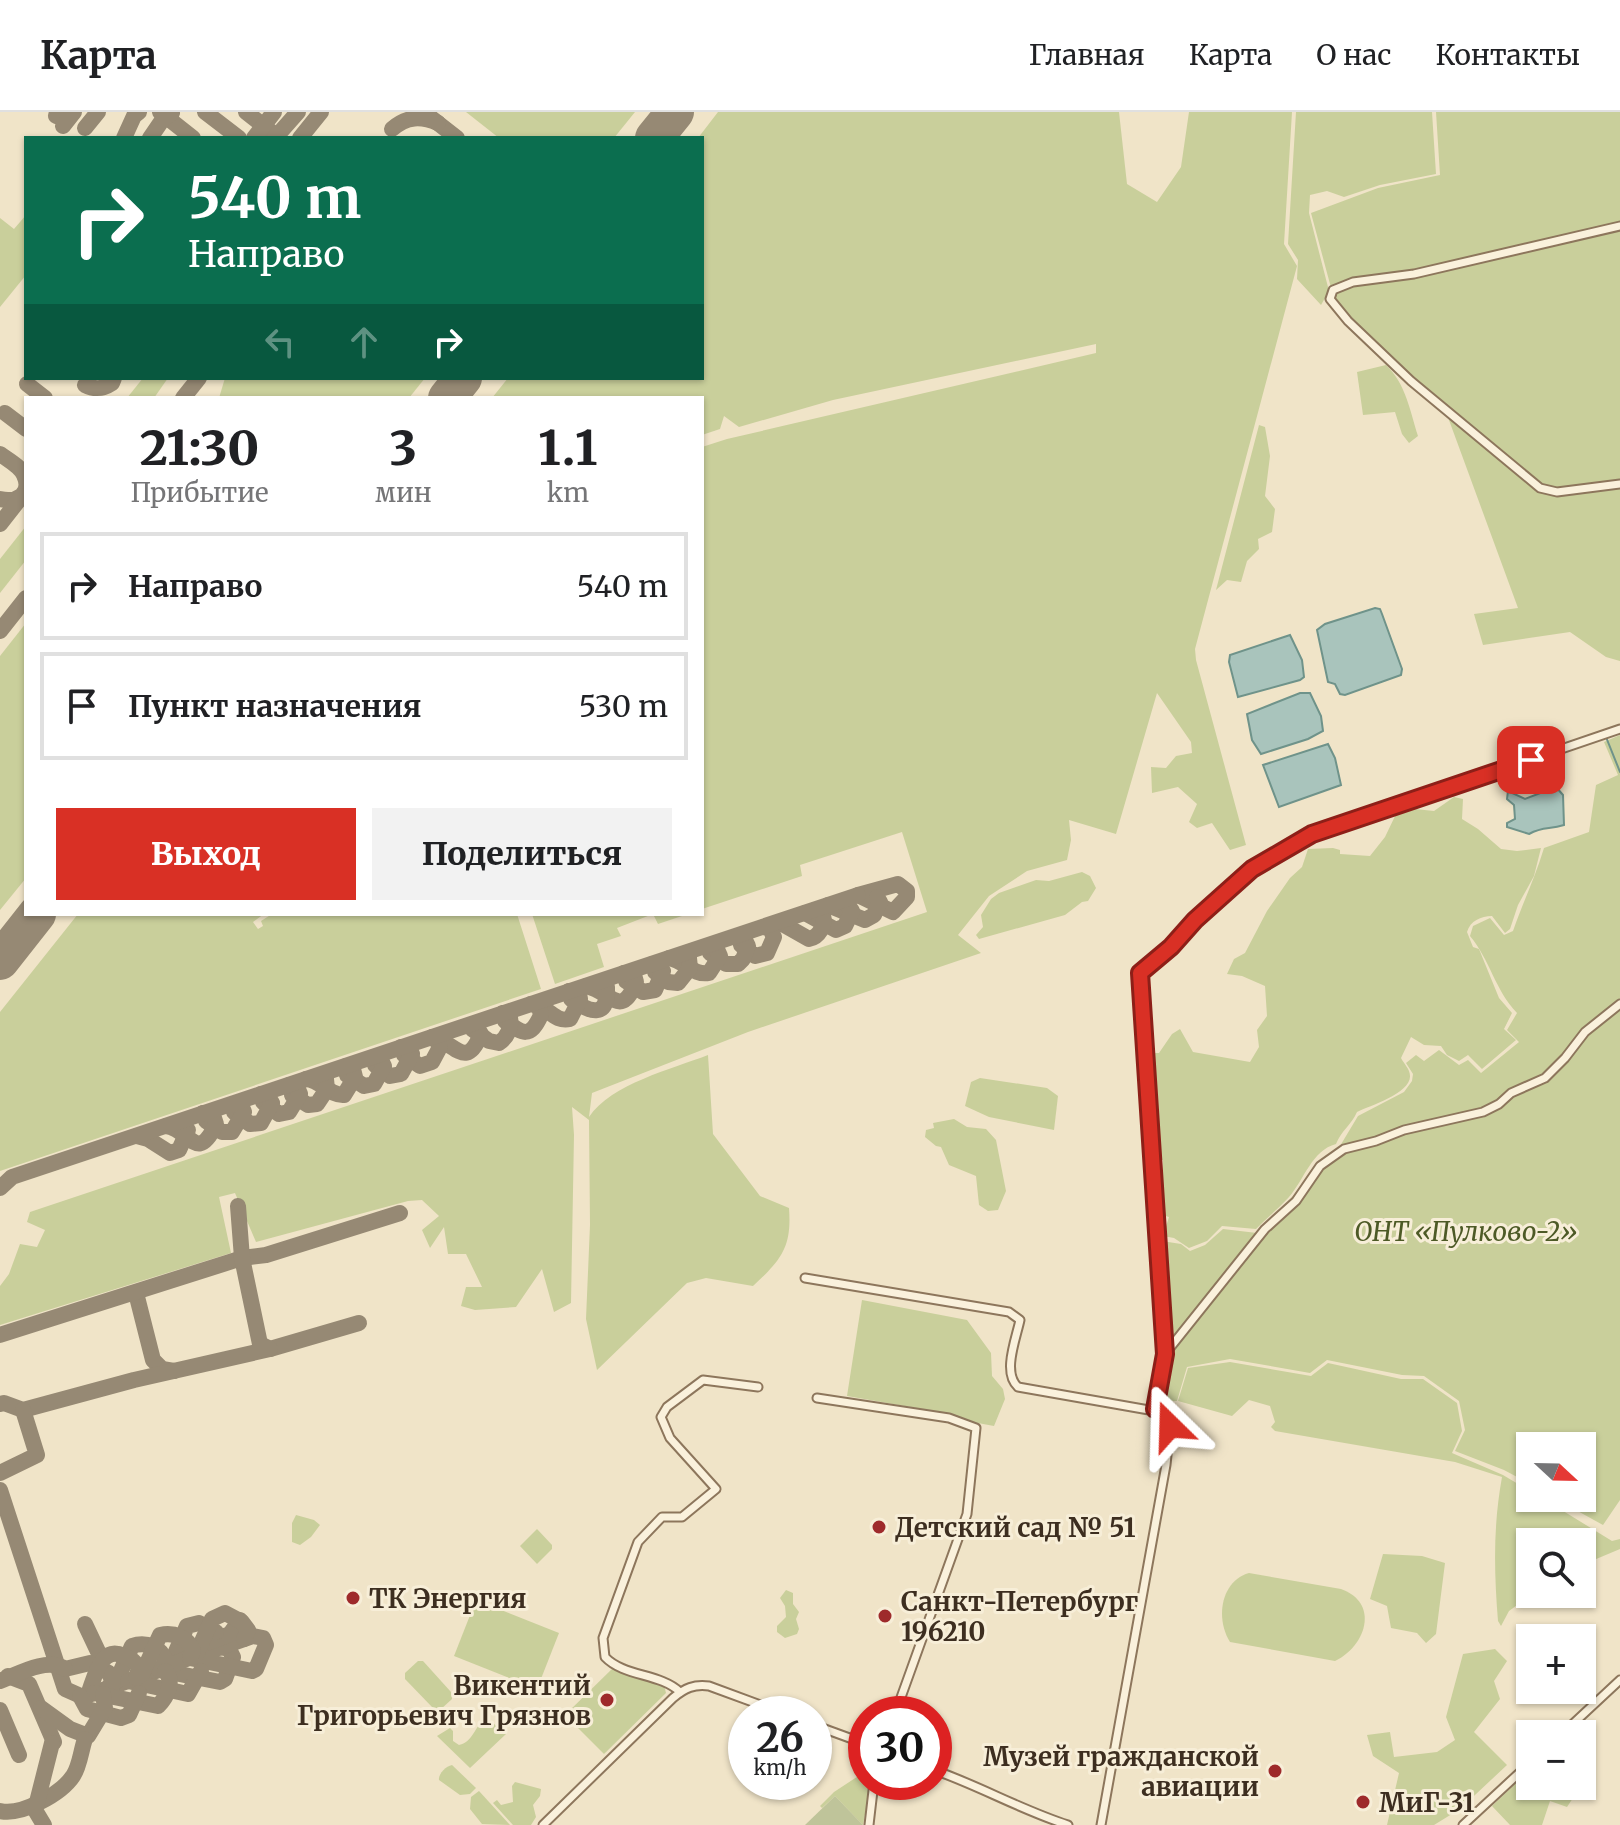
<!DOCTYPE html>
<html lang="ru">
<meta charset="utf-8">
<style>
:root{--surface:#fff;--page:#f2f2f2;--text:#202124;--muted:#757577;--line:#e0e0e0;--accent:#d93025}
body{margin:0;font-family:Merriweather,serif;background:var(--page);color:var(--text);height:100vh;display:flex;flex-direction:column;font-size:30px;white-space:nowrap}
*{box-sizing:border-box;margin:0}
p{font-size:26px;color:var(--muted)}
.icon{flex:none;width:44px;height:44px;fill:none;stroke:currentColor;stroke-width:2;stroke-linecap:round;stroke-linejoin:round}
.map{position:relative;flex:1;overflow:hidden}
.panel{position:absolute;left:24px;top:284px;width:680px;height:520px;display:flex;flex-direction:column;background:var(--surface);border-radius:0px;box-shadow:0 2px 6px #0004}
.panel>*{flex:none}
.hud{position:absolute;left:24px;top:24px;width:680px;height:244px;border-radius:0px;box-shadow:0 2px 6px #0004;background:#0b6e4f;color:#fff;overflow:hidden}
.needle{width:52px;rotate:112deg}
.buttons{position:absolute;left:1516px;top:1320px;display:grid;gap:16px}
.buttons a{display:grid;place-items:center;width:80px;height:80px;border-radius:0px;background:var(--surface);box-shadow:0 2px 6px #0004;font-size:40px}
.speed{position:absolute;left:728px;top:1584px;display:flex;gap:16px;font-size:40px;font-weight:700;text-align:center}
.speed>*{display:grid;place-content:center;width:104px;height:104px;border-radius:50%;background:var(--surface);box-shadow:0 2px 6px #0004;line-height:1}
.speed small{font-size:20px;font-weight:400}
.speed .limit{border:12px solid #d22;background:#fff;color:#111}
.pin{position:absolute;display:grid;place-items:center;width:68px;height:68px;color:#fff;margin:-34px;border-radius:16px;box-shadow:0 4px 12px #0006}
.me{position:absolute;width:88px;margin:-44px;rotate:338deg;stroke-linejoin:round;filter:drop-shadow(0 0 6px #0008)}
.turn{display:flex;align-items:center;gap:28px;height:168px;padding:0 32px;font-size:36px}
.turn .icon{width:104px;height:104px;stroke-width:2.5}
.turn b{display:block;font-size:56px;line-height:68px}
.lanes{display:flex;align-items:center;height:76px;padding:0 32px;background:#0003;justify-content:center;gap:40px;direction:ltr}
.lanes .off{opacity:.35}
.eta{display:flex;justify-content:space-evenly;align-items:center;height:136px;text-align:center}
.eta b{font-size:48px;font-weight:800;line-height:56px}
.primary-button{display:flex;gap:16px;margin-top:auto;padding:16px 32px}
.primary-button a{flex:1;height:92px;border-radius:0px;background:var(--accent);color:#fff;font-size:32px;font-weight:800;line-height:92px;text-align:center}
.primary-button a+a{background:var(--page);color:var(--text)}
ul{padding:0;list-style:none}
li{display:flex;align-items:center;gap:24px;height:108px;margin:0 16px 12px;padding:0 16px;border:4px solid var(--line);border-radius:0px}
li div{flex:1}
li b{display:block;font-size:30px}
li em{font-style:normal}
header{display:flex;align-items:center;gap:48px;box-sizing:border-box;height:112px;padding:0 40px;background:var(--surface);border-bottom:2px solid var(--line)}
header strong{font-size:38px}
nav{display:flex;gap:44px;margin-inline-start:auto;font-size:28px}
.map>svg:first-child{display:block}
.green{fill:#c9cf9b}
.cemetery{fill:#bfc49a}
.water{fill:#a9c4bc;stroke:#6f938a;stroke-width:2}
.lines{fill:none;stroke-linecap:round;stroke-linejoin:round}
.stream{stroke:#6f938a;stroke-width:2}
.taxiway{stroke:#968974;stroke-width:16}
.runway{stroke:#968974;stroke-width:38}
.minor-casing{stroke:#8d765c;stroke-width:11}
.minor{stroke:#faf1dc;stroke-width:7}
.route-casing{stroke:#8d1f18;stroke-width:20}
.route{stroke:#d93025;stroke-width:14}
.poi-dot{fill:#9e2a2b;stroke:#f7eed8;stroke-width:3}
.labels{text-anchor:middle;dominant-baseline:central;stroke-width:6;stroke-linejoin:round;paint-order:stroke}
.park-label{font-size:26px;font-style:italic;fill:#4d5a26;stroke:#f7eed8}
.poi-label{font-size:26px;font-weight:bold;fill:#3d2e20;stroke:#f7eed8;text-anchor:start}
</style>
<header>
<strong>Карта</strong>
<nav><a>Главная</a><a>Карта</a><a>О нас</a><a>Контакты</a></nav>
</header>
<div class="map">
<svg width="1620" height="1713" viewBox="0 0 1620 1713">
<rect width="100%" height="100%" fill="#f0e4c8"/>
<g class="green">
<polygon points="466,0 635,0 614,26 499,26"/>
<path d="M 718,0 L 1119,0 L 1127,72 L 1157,90 L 1181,55 L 1189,0 L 1292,0 L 1284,132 L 1297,154 L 1195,537 L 1196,548 L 1246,733 L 1230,738 L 1212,711 L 1197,716 L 1189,710 L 1197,692 L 1178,675 L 1152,681 L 1151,655 L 1166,656 L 1176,644 L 1192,641 L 1191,630 L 1157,581 L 1116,722 L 1069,708 L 1071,728 L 1067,748 L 1027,759 L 989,784 L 958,823 L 981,841 L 748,920 L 592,981 L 589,1005 C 611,972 672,957 708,943 L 713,1022 L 760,1084 L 789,1096 C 792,1136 781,1148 753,1174 L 706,1166 L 687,1171 L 597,1258 L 586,1207 L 590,1113 L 589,1008 L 572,995 L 574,1023 L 571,1191 L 554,1200 L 542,1157 L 516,1195 L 475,1198 L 461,1194 L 466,1175 L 482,1175 L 466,1142 L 448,1142 L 444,1115 L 430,1136 L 422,1118 L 439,1104 L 422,1088 L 408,1089 L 256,1130 L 235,1081 L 219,1085 L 231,1141 L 0,1213 L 0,1174 L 9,1162 L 20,1132 L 37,1135 L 45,1118 L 27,1110 L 30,1100 L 927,800 L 902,720 L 800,753 L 802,764 L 702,797 L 702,335 L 727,327 L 1096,241 L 1096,232 L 833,288 L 739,315 L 724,304 L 720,317 L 702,323 L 702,286 L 492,286 L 508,266 L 702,266 L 702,26 L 698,26 Z"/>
<polygon points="1296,0 1432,0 1436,62 1380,73 1344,85 1327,79 1310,83 1309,101 1329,179 1321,193 1297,167 1298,148 1288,132"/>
<polygon points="1436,0 1620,0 1620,549 1606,545 1570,520 1483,533 1474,502 1518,496 1442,289 1388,243 1334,187 1311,101 1378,76 1440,63"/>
<polygon points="26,103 26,163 0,195 0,106 14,117"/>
<path d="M 1386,253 C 1406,272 1410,299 1418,324 L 1409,331 L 1402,322 L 1395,300 L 1363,303 L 1357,260 Z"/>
<polygon points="143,266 168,266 154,286 127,286"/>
<polygon points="225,266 425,266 409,286 219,286"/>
<polygon points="1259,313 1265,315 1270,344 1265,384 1275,397 1272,420 1258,427 1259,437 1247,449 1241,470 1227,468 1216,478"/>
<polygon points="26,414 26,448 0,481 0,447"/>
<polygon points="26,511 26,766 0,798 0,544"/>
<path d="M 1620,623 L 1620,1388 L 1603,1413 L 1554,1386 L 1582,1386 L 1582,1334 L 1530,1334 L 1530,1372 L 1504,1358 L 1455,1339 L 1465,1318 L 1459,1289 L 1424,1264 L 1402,1263 L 1327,1248 L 1310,1261 L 1230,1247 L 1187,1255 L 1177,1289 L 1161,1289 L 1168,1234 L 1162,1129 L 1181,1132 L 1190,1139 L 1205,1133 L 1223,1117 L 1257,1121 L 1293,1084 L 1316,1053 L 1340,1034 L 1358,1004 L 1404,980 L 1412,969 L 1413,962 L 1406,951 L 1416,943 L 1424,949 L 1439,938 L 1459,953 L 1468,948 L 1481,961 L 1519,930 L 1507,918 L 1517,901 C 1495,878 1490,848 1470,824 L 1473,814 L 1490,806 L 1504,823 L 1513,819 C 1523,790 1535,766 1544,736 L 1589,720 L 1596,673 L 1618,663 L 1604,630 Z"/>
<path d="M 1454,685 L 1463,687 L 1462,707 L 1478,717 L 1501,737 L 1517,739 L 1541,736 L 1534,764 L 1518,793 L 1510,817 L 1505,821 L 1492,804 C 1481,804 1470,809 1467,820 L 1473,835 L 1479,837 L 1499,886 L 1512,901 L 1504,917 L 1516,928 L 1482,957 L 1468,943 L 1459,949 L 1447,943 L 1441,934 L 1424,933 L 1411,925 L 1401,946 C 1404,952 1410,957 1410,964 C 1411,981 1370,994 1357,1000 C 1352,1012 1341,1019 1336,1032 C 1312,1038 1304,1068 1289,1085 C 1279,1096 1267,1106 1256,1117 L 1222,1114 L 1207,1129 L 1189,1136 L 1174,1126 L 1163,1124 L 1169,1105 L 1162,1103 L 1163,1048 L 1156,1047 L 1157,994 L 1150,952 L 1153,941 L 1159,941 L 1172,922 L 1180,917 L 1193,940 L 1250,950 L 1259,935 L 1257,918 L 1267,904 L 1265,874 L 1242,864 L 1227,862 L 1234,847 L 1245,841 L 1267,799 L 1290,766 L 1302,755 L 1308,737 L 1333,736 L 1340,738 L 1340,742 L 1370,744 L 1385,725 L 1397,700 L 1415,697 L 1434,699 Z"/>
<polygon points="1082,760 1090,764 1096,776 1088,789 1082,790 1065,803 979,827 976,823 983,815 981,803 991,787 999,781 1036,768 1049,769"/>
<polygon points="78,802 264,802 253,810 258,817 263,814 261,809 272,802 517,802 541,877 0,1059 0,900"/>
<polygon points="532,802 688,802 658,812 653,802 617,816 621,824 597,832 604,855 555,872"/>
<polygon points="980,966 1047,976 1058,984 1054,1018 989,1005 965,994 971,970"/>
<polygon points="954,1007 967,1015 986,1017 996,1028 1006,1079 998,1098 988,1099 979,1093 976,1064 949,1053 941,1035 936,1034 925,1025 926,1018 934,1016 933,1011"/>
<polygon points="862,1188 967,1208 991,1241 992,1264 1003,1277 1005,1287 994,1314 967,1309 945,1301 847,1284"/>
<path d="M 1230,1250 L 1311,1264 L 1328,1251 L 1401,1267 L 1423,1267 L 1457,1291 L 1462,1319 L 1452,1341 L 1503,1363 L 1530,1379 L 1530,1386 L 1542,1386 L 1612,1429 L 1620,1427 L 1620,1437 L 1582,1453 L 1582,1430 L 1530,1430 L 1532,1482 L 1509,1499 L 1501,1514 L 1498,1509 C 1494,1460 1493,1414 1502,1365 L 1455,1350 L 1275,1319 L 1271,1315 L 1275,1310 L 1270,1294 L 1249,1288 L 1232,1304 L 1178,1289 L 1188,1256 Z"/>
<polygon points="296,1403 314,1408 320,1413 311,1425 300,1433 292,1430 292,1411"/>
<polygon points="537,1417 552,1433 552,1437 537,1452 520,1434"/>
<polygon points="1383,1442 1422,1444 1445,1451 1436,1522 1426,1531 1417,1521 1391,1516 1387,1494 1370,1487"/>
<path d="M 1249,1461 L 1341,1477 C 1380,1491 1366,1534 1335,1549 L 1230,1530 C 1215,1506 1221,1469 1249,1461 Z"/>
<polygon points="786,1478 793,1481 793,1492 799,1500 796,1507 799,1517 797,1522 785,1526 777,1520 777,1514 786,1505 785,1494 780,1486"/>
<polygon points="476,1488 559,1521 537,1577 454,1544"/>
<polygon points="1495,1537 1507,1549 1494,1569 1500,1587 1474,1620 1507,1653 1460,1697 1434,1713 1387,1713 1399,1661 1373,1644 1367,1623 1390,1620 1394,1645 1437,1640 1455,1628 1446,1605 1463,1542"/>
<polygon points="418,1549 423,1549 451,1580 452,1587 440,1598 433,1596 405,1567 405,1561"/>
<polygon points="613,1556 664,1573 666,1581 604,1642 565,1603"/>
<path d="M 487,1606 L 506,1622 L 470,1656 L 437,1624 L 450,1616 L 453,1619 L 453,1629 L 459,1633 C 474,1630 474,1613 487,1606 Z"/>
<path d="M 452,1653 L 476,1676 L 470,1682 L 460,1683 L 439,1668 C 438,1662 446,1654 452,1653 Z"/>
<polygon points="1530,1658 1530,1674 1581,1674 1567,1695 1550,1689 1542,1713 1510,1713 1492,1694"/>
<polygon points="866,1659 866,1670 871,1670 863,1713 835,1684 822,1696 820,1694 834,1680"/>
<polygon points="515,1670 541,1677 540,1684 533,1693 536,1705 531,1713 513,1713 493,1691 497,1688 501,1693 513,1690 512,1674"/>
<polygon points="479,1679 510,1713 482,1712 470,1697 471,1685"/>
</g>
<polygon class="cemetery" points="835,1684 863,1713 805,1713"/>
<g class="water">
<polygon points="1375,496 1380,497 1382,502 1402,557 1401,563 1345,583 1340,582 1335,572 1328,570 1317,518 1325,512"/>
<polygon points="1290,523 1302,548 1304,565 1300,568 1238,585 1229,550 1230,543"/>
<polygon points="1300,581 1310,581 1321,604 1323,619 1308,627 1261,642 1252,628 1247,602"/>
<polygon points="1328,632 1335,646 1341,673 1279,695 1263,653"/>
<path d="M 1556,675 L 1563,683 L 1564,713 C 1549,718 1544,714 1529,722 L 1507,715 L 1507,711 L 1515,707 L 1514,693 L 1507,687 L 1508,679 L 1525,687 Z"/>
</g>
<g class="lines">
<g class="stream">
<polyline points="1606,625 1620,660"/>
<polyline points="1501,662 1521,654"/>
</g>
<g class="taxiway">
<polyline points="160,0 193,26"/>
<polyline points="205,0 239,26"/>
<polyline points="246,0 279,26"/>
<polyline points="56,4 57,0"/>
<polyline points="430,5 457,26"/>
<polyline points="63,14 74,0"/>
<polyline points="85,16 98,0"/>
<path d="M 392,17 C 407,4 421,4 438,11"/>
<polyline points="124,26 134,4 139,0"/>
<polyline points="150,26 163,7 172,1"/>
<polyline points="254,26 274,0"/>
<polyline points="275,26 298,0"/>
<polyline points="300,26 321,0"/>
<polyline points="27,272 45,286"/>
<path d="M 85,273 C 95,278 103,277 112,271 L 114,266"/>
<polyline points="183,286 199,266"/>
<polyline points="5,301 26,317"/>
<path d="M 0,342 C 8,348 20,354 24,363 C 33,382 16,391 0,387"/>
<polyline points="0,412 22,384"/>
<polyline points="0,519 26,486"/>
<polygon points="898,772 907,779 907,785 893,800 858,783"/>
<polyline points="828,793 865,808 874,803 880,790 877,785"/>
<polyline points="805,801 836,818 845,814 852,799 848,793"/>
<path d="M 779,810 L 809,827 C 819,825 826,813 823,803"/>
<polyline points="741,833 755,844 767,841 774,825 770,817 764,815"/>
<polyline points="710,841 726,852 738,852 743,847 748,834 744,826 737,825"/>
<path d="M 669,846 C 684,848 693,864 709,861 L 720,844 L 716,835 L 708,834"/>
<polyline points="655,860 668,870 678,871 690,856 689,846"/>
<polyline points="626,869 643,880 655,878 663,859 658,853 652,852"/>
<path d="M 586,874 C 610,878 621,909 636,870 L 634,863 L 624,861"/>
<path d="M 571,887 C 589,900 608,908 607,875"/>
<path d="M 531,892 C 547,892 553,911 570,907 L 580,887 L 579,881 L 569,879"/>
<path d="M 505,909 C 523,922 530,927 541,903 L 539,895 L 533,892"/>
<path d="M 472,917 L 489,929 L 499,931 C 507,926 512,915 510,906 L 503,901"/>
<path d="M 432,925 C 456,931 466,959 481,922 L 476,914 L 470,913"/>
<polyline points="404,943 420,954 432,950 440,935 438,929 431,926"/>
<polyline points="375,953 390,964 401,962 412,942 408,937 401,935"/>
<polyline points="347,963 364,974 374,972 384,954 380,946 374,945"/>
<path d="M 306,967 C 321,968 329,984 344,983 L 355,965 L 353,957 L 346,954"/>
<polyline points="292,983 308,993 317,992 327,977 326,967"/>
<polyline points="263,990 279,1002 289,1000 300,982 297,975 289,973"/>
<polyline points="234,1000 250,1012 261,1011 272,991 268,985 261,982"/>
<polyline points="206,1009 222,1020 232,1020 244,1000 241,993 233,992"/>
<path d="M 166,1014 C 190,1017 197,1053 216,1012 L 213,1003 L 203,1001"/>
<polyline points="137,1024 148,1027 170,1041 179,1038 188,1018"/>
<polyline points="0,1076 12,1065 858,783"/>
<polyline points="136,1181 153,1248 162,1257 174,1259"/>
<polyline points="0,1223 242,1146 266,1143 400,1101"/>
<polyline points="270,1237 359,1211"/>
<polyline points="0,1292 4,1291 23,1298 134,1268 270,1237 260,1232 242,1146 238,1094"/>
<polyline points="0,1361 37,1343 23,1298"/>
<polyline points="0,1378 65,1577 83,1585 159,1558 220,1570 225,1567 233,1545 229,1537 220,1535"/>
<polyline points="85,1512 102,1548"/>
<polygon points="253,1524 263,1526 266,1533 256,1557 252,1559 190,1546"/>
<polyline points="207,1531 230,1522 240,1508"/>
<polyline points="166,1555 172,1549 187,1514 199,1511 216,1520"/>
<path d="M 65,1557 L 90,1551 L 109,1561 L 112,1568 L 109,1576 L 117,1568 L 132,1534 C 146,1529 162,1535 166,1550 L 159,1558 L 196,1543 L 212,1507 L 225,1501 L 242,1510 L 248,1518 L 244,1527"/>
<polyline points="8,1564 29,1572 54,1630"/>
<path d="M 0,1569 C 18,1562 47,1545 65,1557"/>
<polyline points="128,1569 188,1582 201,1559"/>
<path d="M 89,1580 C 95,1564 101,1533 124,1544 C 132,1548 135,1549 139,1556 L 136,1566 L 142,1562 L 160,1523 C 174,1520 188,1525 193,1539 L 190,1546"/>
<path d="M 94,1581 L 158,1594 C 167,1585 175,1569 165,1559"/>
<polyline points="80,1584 87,1597 121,1606 129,1603 139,1581"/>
<polyline points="41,1596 70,1617 88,1624 105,1596 103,1582"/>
<polyline points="0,1598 19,1643"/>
<path d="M 0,1699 C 21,1704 61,1682 73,1664 C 80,1654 81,1638 85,1627"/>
<polyline points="44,1713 35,1698 52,1631"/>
</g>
<g class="runway">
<polyline points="654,26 675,0"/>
<polyline points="447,286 463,266"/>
<polyline points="0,849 37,802"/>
</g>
<g class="minor-casing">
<g id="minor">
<polyline points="1620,114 1414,162 1353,170 1333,178 1330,187 1348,209 1411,269 1540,376 1557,380 1620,372"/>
<path d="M 805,1166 L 1009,1200 L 1020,1208 C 1016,1227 1002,1261 1018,1275 L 1166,1301 L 1170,1314 L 1166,1353 L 1101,1713"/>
<polyline points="1165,1242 1140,861 1252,757 1312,722 1620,617"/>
<polyline points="817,1286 949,1306 976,1316 967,1402 895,1602"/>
<polyline points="1155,1297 1165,1242 1265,1117 1296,1089 1320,1054 1344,1037 1376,1029 1404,1018 1483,1000 1499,992 1511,981 1545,966 1565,946 1585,920 1620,892"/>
<path d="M 680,1580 C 660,1561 624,1565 605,1545 L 603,1526 L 638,1430 L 662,1405 L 682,1405 L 716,1377 L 670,1326 L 661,1305 L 667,1295 L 703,1268 L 758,1275"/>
<polyline points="814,1613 866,1632"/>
<polyline points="1562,1622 1620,1568"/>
<path d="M 934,1658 C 980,1674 1021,1698 1068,1713"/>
<path d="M 543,1713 L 673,1586 C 685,1576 694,1572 709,1574 L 785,1602"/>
<polyline points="869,1713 874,1670"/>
<polyline points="1463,1713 1530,1651"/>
</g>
</g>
<use href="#minor" class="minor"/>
</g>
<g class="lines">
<g class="route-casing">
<polyline id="route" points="1170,1314 1166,1301 1155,1297 1165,1242 1140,861 1171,835 1195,808 1252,757 1312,722 1531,648"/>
</g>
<use href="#route" class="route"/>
</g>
<g class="poi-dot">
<circle cx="879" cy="1415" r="8"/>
<circle cx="353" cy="1486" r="8"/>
<circle cx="885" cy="1504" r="8"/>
<circle cx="607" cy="1588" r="8"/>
<circle cx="1275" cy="1659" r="8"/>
<circle cx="1363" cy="1690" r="8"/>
</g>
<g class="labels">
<g class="park-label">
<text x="1466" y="1119">ОНТ «Пулково-2»</text>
</g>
<g class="poi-label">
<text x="895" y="1415">Детский сад № 51</text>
<text x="369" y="1486">ТК Энергия</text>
<text x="901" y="1489">Санкт-Петербург<tspan x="901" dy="30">196210</tspan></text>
<text x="591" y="1573" text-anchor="end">Викентий<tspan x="591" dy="30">Григорьевич Грязнов</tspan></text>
<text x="1259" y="1644" text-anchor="end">Музей гражданской<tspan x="1259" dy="30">авиации</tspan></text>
<text x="1379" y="1690">МиГ-31</text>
</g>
</g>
</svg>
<div class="buttons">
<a><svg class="needle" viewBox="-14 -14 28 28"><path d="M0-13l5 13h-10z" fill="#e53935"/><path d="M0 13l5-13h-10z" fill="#757577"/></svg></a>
<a><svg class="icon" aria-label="search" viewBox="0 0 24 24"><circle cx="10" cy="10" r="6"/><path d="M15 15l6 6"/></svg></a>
<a>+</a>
<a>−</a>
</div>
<div class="speed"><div>26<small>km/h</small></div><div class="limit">30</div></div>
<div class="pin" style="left:1531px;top:648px;background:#d93025"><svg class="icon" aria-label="arrive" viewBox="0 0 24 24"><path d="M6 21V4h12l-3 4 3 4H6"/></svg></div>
<svg class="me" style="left:1170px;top:1314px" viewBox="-20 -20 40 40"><path d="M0-17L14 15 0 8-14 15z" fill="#d93025" stroke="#fff" stroke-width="4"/></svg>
<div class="hud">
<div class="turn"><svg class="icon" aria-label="right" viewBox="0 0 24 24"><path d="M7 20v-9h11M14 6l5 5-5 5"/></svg><div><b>540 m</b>Направо</div></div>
<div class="lanes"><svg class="icon off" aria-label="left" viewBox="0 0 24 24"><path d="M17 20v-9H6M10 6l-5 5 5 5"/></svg><svg class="icon off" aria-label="ahead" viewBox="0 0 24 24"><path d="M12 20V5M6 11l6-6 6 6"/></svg><svg class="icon" aria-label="right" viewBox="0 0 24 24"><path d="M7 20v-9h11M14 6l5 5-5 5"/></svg></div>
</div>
<section class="panel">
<div class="eta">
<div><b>21:30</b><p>Прибытие</p></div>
<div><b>3</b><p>мин</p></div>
<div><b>1.1</b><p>km</p></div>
</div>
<ul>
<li><svg class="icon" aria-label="right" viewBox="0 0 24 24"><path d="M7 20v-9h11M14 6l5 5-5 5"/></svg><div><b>Направо</b></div><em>540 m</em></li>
<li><svg class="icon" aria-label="arrive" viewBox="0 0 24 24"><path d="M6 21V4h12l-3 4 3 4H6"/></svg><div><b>Пункт назначения</b></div><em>530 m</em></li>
</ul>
<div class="primary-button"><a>Выход</a><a>Поделиться</a></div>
</section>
</div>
